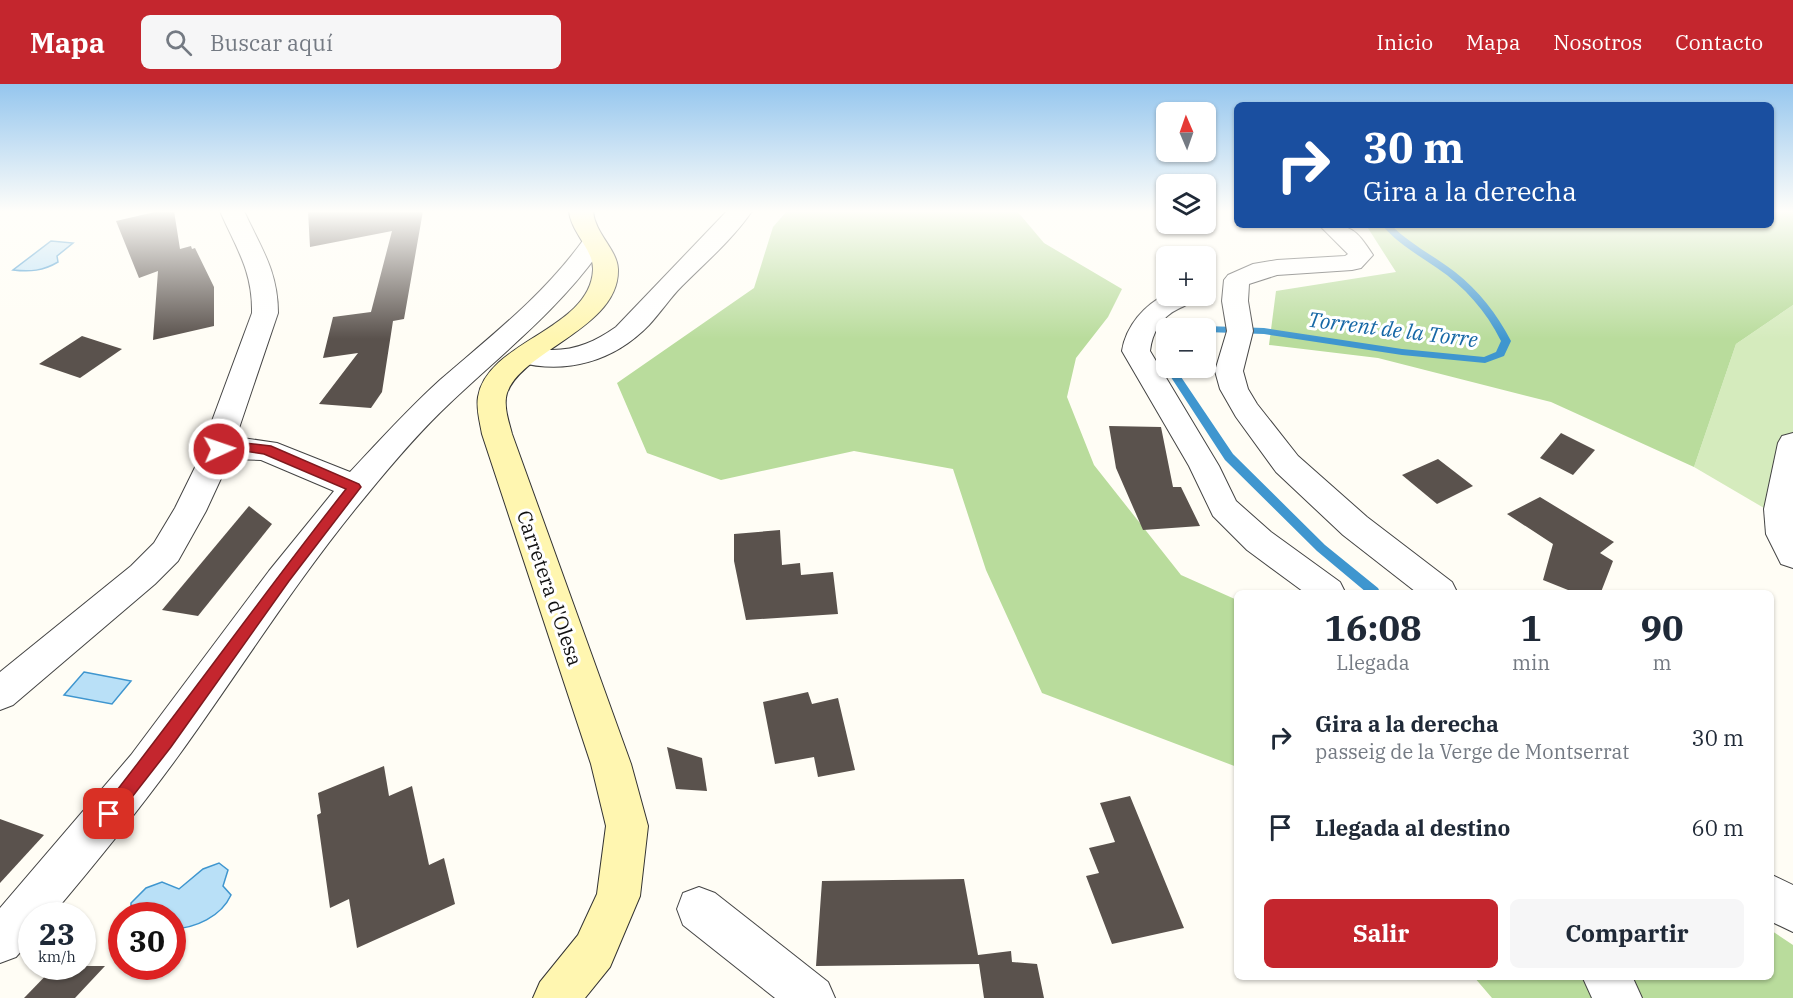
<!DOCTYPE html>
<html lang="es">
<meta charset="utf-8">
<style>
:root{--surface:#fff;--page:#f6f6f7;--text:#1f2937;--muted:#747a83;--accent:#c4262e}
body{margin:0;font-family:"IBM Plex Serif",serif;background:var(--page);color:var(--text);height:100vh;display:flex;flex-direction:column;font-size:22px;white-space:nowrap}
*{box-sizing:border-box;margin:0}
p{font-size:20px;color:var(--muted)}
.icon{flex:none;width:33px;height:33px;fill:none;stroke:currentColor;stroke-width:2;stroke-linecap:round;stroke-linejoin:round}
.map{position:relative;flex:1;overflow:hidden}
.sheet{position:absolute;left:1234px;top:506px;width:540px;height:390px;display:flex;flex-direction:column;background:var(--surface);border-radius:9px;box-shadow:0 2px 4px #0004}
.sheet>*{flex:none}
.top-card{position:absolute;left:1234px;top:18px;width:540px;height:126px;border-radius:9px;box-shadow:0 2px 4px #0004;background:#1a4fa0;color:#fff;overflow:hidden}
.needle{width:39px;rotate:358deg}
.controls{position:absolute;left:1156px;top:18px;display:grid;gap:12px}
.controls a{display:grid;place-items:center;width:60px;height:60px;border-radius:9px;background:var(--surface);box-shadow:0 2px 4px #0004;font-size:30px}
.speed{position:absolute;left:18px;top:818px;display:flex;gap:12px;font-size:30px;font-weight:700;text-align:center}
.speed>*{display:grid;place-content:center;width:78px;height:78px;border-radius:50%;background:var(--surface);box-shadow:0 2px 4px #0004;line-height:1}
.speed small{font-size:15px;font-weight:400}
.speed .limit{border:9px solid #d22;background:#fff;color:#111}
.pin{position:absolute;display:grid;place-items:center;width:51px;height:51px;color:#fff;margin:-26px;border-radius:12px;box-shadow:0 3px 9px #0006}
.me{position:absolute;width:66px;margin:-33px;rotate:87deg;stroke-linejoin:round;filter:drop-shadow(0 0 4px #0008)}
.turn{display:flex;align-items:center;gap:21px;height:126px;padding:0 30px;font-size:27px}
.turn .icon{width:78px;height:78px;stroke-width:2.5}
.turn b{display:block;font-size:42px;line-height:51px}
.eta{display:flex;justify-content:space-evenly;align-items:center;height:102px;text-align:center}
.eta b{font-size:36px;font-weight:800;line-height:42px}
.action{display:flex;gap:12px;margin-top:auto;padding:12px 30px}
.action a{flex:1;height:69px;border-radius:9px;background:var(--accent);color:#fff;font-size:24px;font-weight:800;line-height:69px;text-align:center}
.action a+a{background:var(--page);color:var(--text)}
ul{padding:0;list-style:none}
li{display:flex;align-items:center;gap:18px;height:90px;padding:0 30px}
li div{flex:1}
li b{display:block;font-size:22px}
li em{font-style:normal}
header{display:flex;align-items:center;gap:36px;box-sizing:border-box;height:84px;padding:0 30px;background:var(--accent);color:#fff}
header strong{font-size:28px}
nav{display:flex;gap:33px;margin-inline-start:auto;font-size:21px}
.search{width:420px;height:54px;background:var(--page);display:flex;align-items:center;gap:15px;box-sizing:border-box;padding:0 21px;border-radius:9px;color:var(--muted);font-size:22px}
.map>svg:first-child{display:block}
.green{fill:#d5ebbd}
.forest{fill:#b9dc9c}
.water{fill:#b9e0f7;stroke:#3f96cf;stroke-width:1.5}
.lines{fill:none;stroke-linecap:round;stroke-linejoin:round}
.stream{fill:#3f96cf;fill-rule:evenodd}
.building{fill:#5a524d}
.street-casing{stroke:#444;stroke-width:2}
.secondary-casing{stroke:#333;stroke-width:2}
.street{fill:#fff;fill-rule:evenodd}
.secondary{fill:#fff6b0;fill-rule:evenodd}
.route{fill:#c4262e;stroke:#7f191e;stroke-width:1.5}
.labels{text-anchor:middle;dominant-baseline:central;stroke-width:6;stroke-linejoin:round;paint-order:stroke}
.street-label{font-size:20px;fill:#111;stroke:#fff}
.water-label{font-size:21px;font-style:italic;fill:#1768a6;stroke:#fff}
</style>
<header>
<strong>Mapa</strong>
<div class="search"><svg class="icon" aria-label="search" viewBox="0 0 24 24"><circle cx="10" cy="10" r="6"/><path d="M15 15l6 6"/></svg>Buscar aquí</div>
<nav><a>Inicio</a><a>Mapa</a><a>Nosotros</a><a>Contacto</a></nav>
</header>
<div class="map">
<svg width="1793" height="914" viewBox="0 0 1793 914">
<rect width="100%" height="100%" fill="#fffdf5"/>
<polygon class="green" points="1793,221 1793,441 1694,383 1736,260"/>
<g class="forest">
<polygon points="787,127 1017,127 1044,159 1122,205 1108,233 1076,274 1067,313 1094,381 1181,491 1237,516 1237,683 1042,609 986,486 953,385 854,367 721,396 647,369 617,299 754,204 773,143"/>
<polygon points="1772,127 1793,127 1793,221 1736,260 1694,383 1551,318 1378,274 1269,261 1276,207 1396,188 1366,141 1772,141"/>
<polygon points="1772,847 1793,861 1793,914 1492,914 1474,893 1772,892"/>
</g>
<g class="water">
<path d="M 51,157 L 73,159 L 57,172 L 58,178 C 43,187 30,188 13,186 Z"/>
<polygon points="84,588 131,597 112,620 64,611"/>
<path d="M 219,779 L 228,786 L 223,802 L 231,811 C 221,833 195,844 173,845 L 172,831 L 134,831 L 131,827 L 131,819 L 146,804 L 162,798 L 179,805 L 203,785 Z"/>
</g>
<g class="lines">
<g class="stream">
<path d="M 1382,141 L 1391,141 C 1410,160 1434,172 1455,188 C 1479,207 1497,230 1511,257 L 1504,272 L 1485,279 L 1402,271 L 1264,250 L 1206,248 L 1206,244 L 1201,244 L 1206,242 L 1264,244 L 1402,265 L 1484,273 L 1496,268 L 1501,257 C 1486,227 1465,203 1437,184 C 1418,171 1397,159 1382,141 Z"/>
<polygon points="1167,260 1167,280 1163,279 1160,272 1162,263"/>
<polygon points="1166,282 1167,284 1175,284 1233,370 1325,461 1378,504 1380,508 1366,508 1317,467 1225,376 1165,284"/>
</g>
</g>
<g class="building">
<polygon points="159,127 174,127 180,165 191,162 192,165 195,164 214,203 214,242 153,256 158,187 139,194 116,137"/>
<polygon points="308,127 423,127 404,235 393,237 382,308 371,324 319,320 358,269 323,274 333,233 371,228 392,147 310,163"/>
<polygon points="82,252 122,265 80,294 39,280"/>
<polygon points="1109,342 1161,343 1173,403 1181,403 1200,442 1143,446 1116,384"/>
<polygon points="1561,349 1595,366 1573,391 1540,374"/>
<polygon points="1438,375 1473,402 1437,420 1402,391"/>
<polygon points="1540,413 1614,458 1600,469 1613,477 1601,508 1573,508 1543,496 1553,460 1507,430"/>
<polygon points="249,422 272,440 198,532 162,526"/>
<polygon points="780,446 782,481 800,479 801,491 833,488 838,530 746,536 734,477 734,450"/>
<polygon points="808,608 812,620 838,614 855,686 818,693 814,673 775,680 763,618"/>
<polygon points="667,663 702,674 707,707 676,705"/>
<polygon points="384,682 389,712 412,702 429,781 444,774 455,820 357,864 349,815 330,824 317,731 321,729 318,709"/>
<polygon points="1130,712 1184,844 1112,860 1086,792 1099,789 1089,764 1115,758 1100,719"/>
<polygon points="0,735 44,751 0,799"/>
<polygon points="964,795 978,871 1011,867 1012,878 1037,880 1044,914 984,914 979,880 816,882 822,797"/>
<polygon points="55,882 105,882 75,914 24,914"/>
</g>
<g class="lines">
<g class="street-casing">
<g id="street">
<path d="M 220,127 L 244,127 C 261,164 278,187 278,229 L 236,353 L 277,359 L 350,388 C 379,357 408,325 440,296 C 492,251 544,211 584,155 L 593,153 L 602,155 L 605,160 C 562,223 505,267 450,319 C 419,348 392,380 365,413 C 297,495 241,585 179,671 C 139,726 96,779 52,831 L 32,831 L 32,855 L 16,873 L 0,879 L 0,824 L 131,671 L 269,487 L 334,407 L 261,376 L 230,375 L 206,427 L 178,477 L 155,500 L 13,621 L 0,626 L 0,588 L 131,482 L 154,459 L 175,424 L 204,365 L 206,353 L 252,229 C 253,187 236,164 220,127 Z"/>
<path d="M 727,127 L 752,127 C 733,155 706,178 682,202 C 670,214 661,228 649,241 C 614,277 567,291 518,278 L 514,272 L 518,266 C 530,263 540,265 552,266 C 577,266 596,257 616,243 Z"/>
<path d="M 1319,141 C 1352,141 1355,144 1373,171 L 1361,184 L 1352,186 L 1277,191 L 1249,200 L 1248,217 L 1253,247 L 1243,287 L 1248,305 L 1257,320 L 1298,372 L 1367,433 L 1452,498 L 1457,508 L 1416,508 L 1343,451 L 1276,388 L 1236,333 L 1220,305 L 1215,287 L 1227,247 L 1222,217 L 1224,196 L 1228,191 L 1253,180 L 1277,176 L 1345,172 L 1348,170 Z"/>
<path d="M 1167,210 L 1198,212 C 1193,219 1186,221 1178,225 C 1161,233 1152,249 1150,267 L 1219,382 L 1236,417 L 1271,448 L 1340,498 L 1345,508 L 1304,508 L 1247,466 L 1213,432 L 1189,382 L 1122,267 C 1126,242 1144,221 1167,210 Z"/>
<polygon points="1793,349 1793,484 1781,480 1766,450 1764,425 1778,359 1782,352"/>
<polygon points="1772,791 1793,801 1793,848 1772,838"/>
<polygon points="699,803 715,809 828,898 835,914 775,914 683,841 677,825 683,809"/>
<polygon points="1582,892 1632,892 1642,914 1592,914"/>
</g>
</g>
<g class="secondary-casing">
<path id="secondary" d="M 569,127 L 593,127 C 595,150 617,165 618,185 C 620,244 522,266 507,309 C 503,322 509,338 512,350 L 631,680 L 648,742 L 640,812 L 610,883 L 585,914 L 533,914 L 540,898 L 578,851 L 597,810 L 606,742 L 591,680 L 482,350 C 480,338 476,325 478,313 C 487,257 590,246 593,186 C 594,166 571,149 569,127 Z"/>
</g>
<use href="#street" class="street"/>
<use href="#secondary" class="secondary"/>
</g>
<linearGradient id="sky" x2="0" y2="1"><stop stop-color="#95c6ee"/><stop offset="0.5" stop-color="#fffefa"/><stop offset="1" stop-color="#fffefa" stop-opacity="0"/></linearGradient>
<rect width="1793" height="255" fill="url(#sky)"/>
<path class="route" d="M 244,359 L 271,362 L 359,400 L 361,403 L 289,497 L 171,663 L 115,735 L 109,738 L 103,735 L 101,730 L 103,724 C 186,619 263,510 346,405 L 264,370 L 244,367 L 219,370 L 213,365 L 219,361 Z"/>
<g class="labels">
<g class="street-label">
<text transform="translate(550 504) rotate(71)">Carretera d'Olesa</text>
</g>
<g class="water-label">
<text transform="translate(1393 245) rotate(7)">Torrent de la Torre</text>
</g>
</g>
</svg>
<div class="controls">
<a><svg class="needle" viewBox="-14 -14 28 28"><path d="M0-13l5 13h-10z" fill="#e53935"/><path d="M0 13l5-13h-10z" fill="#747a83"/></svg></a>
<a><svg class="icon" aria-label="layers" viewBox="0 0 24 24"><path d="M12 4l9 5-9 5-9-5zM3 14l9 5 9-5"/></svg></a>
<a>+</a>
<a>−</a>
</div>
<div class="speed"><div>23<small>km/h</small></div><div class="limit">30</div></div>
<div class="pin" style="left:109px;top:730px;background:#d93025"><svg class="icon" aria-label="arrive" viewBox="0 0 24 24"><path d="M6 21V4h12l-3 4 3 4H6"/></svg></div>
<svg class="me" style="left:219px;top:365px" viewBox="-20 -20 40 40"><circle r="17" fill="#c4262e" stroke="#fff" stroke-width="3"/><path d="M0-11L8 9 0 5-8 9z" fill="#fff"/></svg>
<div class="top-card">
<div class="turn"><svg class="icon" aria-label="right" viewBox="0 0 24 24"><path d="M7 20v-9h11M14 6l5 5-5 5"/></svg><div><b>30 m</b>Gira a la derecha</div></div>
</div>
<section class="sheet">
<div class="eta">
<div><b>16:08</b><p>Llegada</p></div>
<div><b>1</b><p>min</p></div>
<div><b>90</b><p>m</p></div>
</div>
<ul>
<li><svg class="icon" aria-label="right" viewBox="0 0 24 24"><path d="M7 20v-9h11M14 6l5 5-5 5"/></svg><div><b>Gira a la derecha</b><p>passeig de la Verge de Montserrat</p></div><em>30 m</em></li>
<li><svg class="icon" aria-label="arrive" viewBox="0 0 24 24"><path d="M6 21V4h12l-3 4 3 4H6"/></svg><div><b>Llegada al destino</b></div><em>60 m</em></li>
</ul>
<div class="action"><a>Salir</a><a>Compartir</a></div>
</section>
</div>
